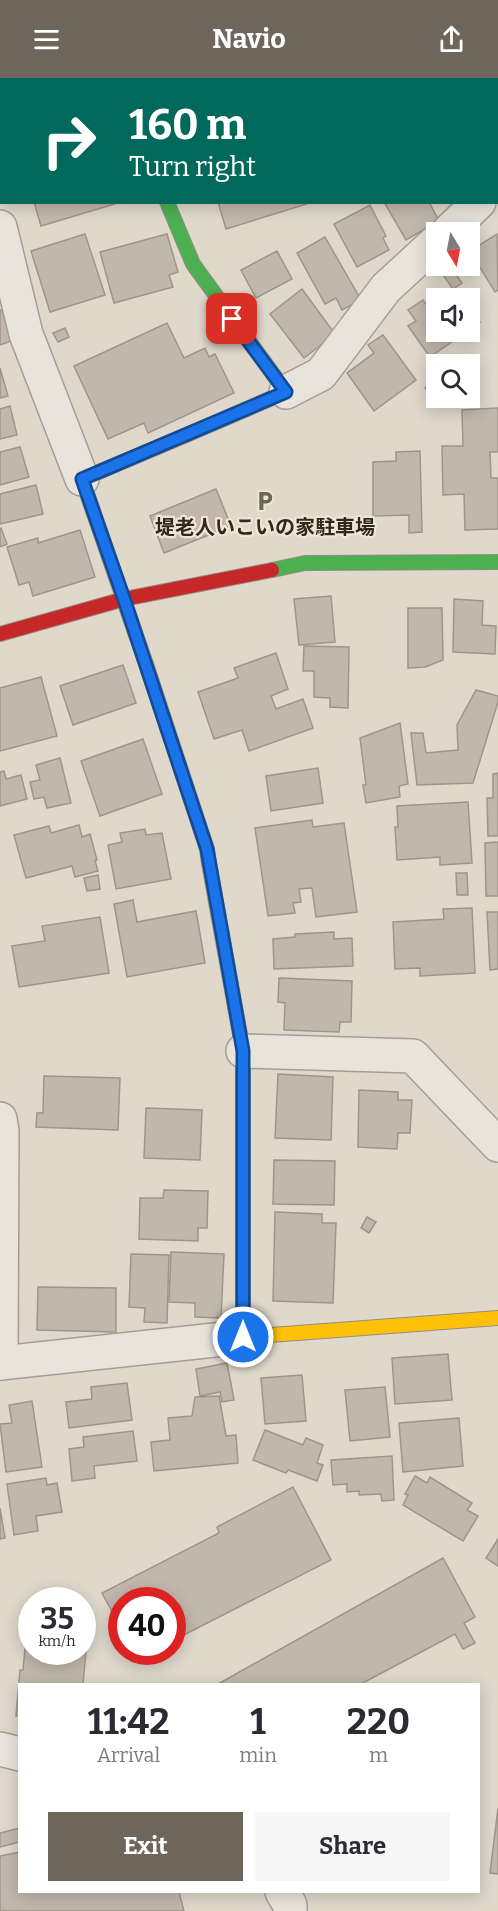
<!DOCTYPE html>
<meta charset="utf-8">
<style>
:root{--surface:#fff;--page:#f7f7f7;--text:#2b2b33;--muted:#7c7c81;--accent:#6e655b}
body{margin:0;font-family:Bitter,"Noto Sans JP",serif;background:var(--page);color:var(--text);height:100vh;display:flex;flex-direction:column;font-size:22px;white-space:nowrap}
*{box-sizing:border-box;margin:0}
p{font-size:20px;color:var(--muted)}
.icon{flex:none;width:33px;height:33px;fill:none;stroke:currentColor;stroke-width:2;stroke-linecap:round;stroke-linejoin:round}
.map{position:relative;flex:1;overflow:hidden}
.side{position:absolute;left:18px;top:1605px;width:462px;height:210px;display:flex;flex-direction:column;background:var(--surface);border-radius:0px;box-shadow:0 3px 15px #0003}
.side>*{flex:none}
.guide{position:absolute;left:0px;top:0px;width:498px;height:126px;box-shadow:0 3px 15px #0003;background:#00695c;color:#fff;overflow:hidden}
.needle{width:39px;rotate:170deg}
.fabs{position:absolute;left:426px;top:144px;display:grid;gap:12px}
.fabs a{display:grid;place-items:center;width:54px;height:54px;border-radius:0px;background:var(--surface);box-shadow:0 3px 15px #0003;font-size:30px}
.speed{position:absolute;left:18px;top:1509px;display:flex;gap:12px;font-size:30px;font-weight:700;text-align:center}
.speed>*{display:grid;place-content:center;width:78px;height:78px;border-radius:50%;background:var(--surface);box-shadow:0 3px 15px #0003;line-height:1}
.speed small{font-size:15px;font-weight:400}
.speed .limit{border:9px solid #d22;background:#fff;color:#111}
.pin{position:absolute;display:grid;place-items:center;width:51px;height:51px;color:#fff;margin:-26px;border-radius:12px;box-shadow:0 3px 9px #0006}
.me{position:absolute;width:66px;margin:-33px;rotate:0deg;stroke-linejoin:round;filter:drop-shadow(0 0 4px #0008)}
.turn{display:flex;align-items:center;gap:21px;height:126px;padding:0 30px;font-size:27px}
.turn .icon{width:78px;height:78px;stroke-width:2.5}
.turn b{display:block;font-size:42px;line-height:51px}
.eta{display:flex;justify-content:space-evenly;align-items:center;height:102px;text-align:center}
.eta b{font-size:36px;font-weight:700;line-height:42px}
.button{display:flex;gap:12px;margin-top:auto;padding:12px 30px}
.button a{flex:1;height:69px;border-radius:0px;background:var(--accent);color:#fff;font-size:24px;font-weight:700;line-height:69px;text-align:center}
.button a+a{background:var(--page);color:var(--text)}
header{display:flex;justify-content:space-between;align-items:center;height:78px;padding:0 30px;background:var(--accent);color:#fff;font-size:27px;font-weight:700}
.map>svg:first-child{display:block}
.building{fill:#c2b7ac;stroke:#9e958b;stroke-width:1.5}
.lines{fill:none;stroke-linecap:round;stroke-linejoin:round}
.street-casing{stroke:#a49e94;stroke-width:36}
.fast-casing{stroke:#948d84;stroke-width:16}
.slow-casing{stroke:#948d84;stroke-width:16}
.jam-casing{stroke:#948d84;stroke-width:16}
.street{stroke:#e8e4dc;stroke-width:33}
.fast{stroke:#4caf50;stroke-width:14}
.slow{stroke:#ffc107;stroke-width:14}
.jam{stroke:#c62828;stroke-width:14}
.route-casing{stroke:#114b97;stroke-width:15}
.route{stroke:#1a73e8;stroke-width:10}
.labels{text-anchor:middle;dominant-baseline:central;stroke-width:4.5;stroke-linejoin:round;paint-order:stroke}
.poi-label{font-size:20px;font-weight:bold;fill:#31271e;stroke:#f0e6d1}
</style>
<header><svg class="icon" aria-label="menu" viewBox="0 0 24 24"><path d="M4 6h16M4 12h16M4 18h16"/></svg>Navio<svg class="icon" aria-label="share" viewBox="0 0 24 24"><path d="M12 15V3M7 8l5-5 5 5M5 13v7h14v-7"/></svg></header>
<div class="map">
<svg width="498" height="1833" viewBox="0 0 498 1833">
<rect width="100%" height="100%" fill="#dfd8cb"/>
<g class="building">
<polygon points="162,0 262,0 263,2 158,2"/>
<polygon points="496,8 498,8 498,72 496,73"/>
<polygon points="0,35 2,35 2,92 0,87"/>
<polygon points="34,124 118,124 118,125 41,148"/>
<polygon points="218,124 310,124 310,125 226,151"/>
<polygon points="384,124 429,124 439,143 406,162"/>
<polygon points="370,127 386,158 383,160 389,172 357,189 334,146"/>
<polygon points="85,156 105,217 50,234 31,173"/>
<polygon points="167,156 178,194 169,197 173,209 114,225 100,174"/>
<polygon points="497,156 498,212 495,214 470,173"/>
<polygon points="325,159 361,222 342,232 336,220 325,226 297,175"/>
<polygon points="277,173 292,201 256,220 241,192"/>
<polygon points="441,188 450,188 462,205 453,211 438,190"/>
<polygon points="302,211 335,256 304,280 270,236"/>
<polygon points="458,213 463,220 447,220"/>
<polygon points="423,222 430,232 436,228 436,254 466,254 430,279 408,248 416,243 408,232"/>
<polygon points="470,229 480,244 470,251"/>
<polygon points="0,232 2,232 11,263 0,267"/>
<polygon points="167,245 184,280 205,270 209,279 215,276 234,315 148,355 144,345 108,361 74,288"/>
<polygon points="65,250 69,259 58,264 53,255"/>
<polygon points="383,257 416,302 374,333 347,295 374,275 368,267"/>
<polygon points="0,290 8,318 0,320"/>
<polygon points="436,302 436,315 432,319 425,310"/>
<polygon points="10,328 17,357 0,361 0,331"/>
<polygon points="498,330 498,374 490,374 491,400 498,400 498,451 465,452 464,416 443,417 442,368 463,368 462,332"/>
<polygon points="20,369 29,399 0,407 0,374"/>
<polygon points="420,373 422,454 409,455 409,437 373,438 373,384 396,383 396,374"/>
<polygon points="36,407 43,436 0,446 0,416"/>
<polygon points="216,411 231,448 164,475 150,438"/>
<polygon points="1,450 7,466 0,469 0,451"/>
<polygon points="80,452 95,499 33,518 29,504 19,507 7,469 38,460 38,465"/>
<polygon points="331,518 335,564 299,567 294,521"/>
<polygon points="454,521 483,523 482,547 496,548 495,576 453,574"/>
<polygon points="408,530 442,530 443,582 425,589 408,590"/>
<polygon points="304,568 349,569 348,630 330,629 330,620 314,619 314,593 303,593"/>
<polygon points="276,575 288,611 271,618 276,631 303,621 313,650 249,673 242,652 214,661 198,614 238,600 234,590"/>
<polygon points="123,587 136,625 73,647 60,608"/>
<polygon points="41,599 57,658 0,673 0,610"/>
<polygon points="476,612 498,618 498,624 473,705 417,707 411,655 423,655 426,675 458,672 457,647"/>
<polygon points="400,645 408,706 399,708 400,719 366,725 363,707 366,707 360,660"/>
<polygon points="143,661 162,716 100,738 81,683"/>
<polygon points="60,680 71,725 47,730 44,719 34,721 30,704 40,702 36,687"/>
<polygon points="318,690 323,725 271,733 266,698"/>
<polygon points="4,693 6,701 21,697 27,721 0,728 0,694"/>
<polygon points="498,695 498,758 488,758 487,720 493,720 493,696"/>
<polygon points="468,724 472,785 440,787 440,779 397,782 395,749 398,749 397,728"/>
<polygon points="312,742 313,749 344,745 357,834 316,839 312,810 299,811 301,824 293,825 295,835 268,838 255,750"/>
<polygon points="79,747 82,759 90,756 97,782 95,782 98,793 75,799 72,788 26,800 14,757 49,748 51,755"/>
<polygon points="145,751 146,757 162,755 171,801 116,811 108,767 122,764 120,755"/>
<polygon points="498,764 498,818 486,818 485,765"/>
<polygon points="456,795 467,795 468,817 457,817"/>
<polygon points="98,797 100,811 87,813 84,800"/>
<polygon points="133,822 137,844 196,833 205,885 127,899 114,826"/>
<polygon points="472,830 475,895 420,898 420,890 395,891 393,844 444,841 443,831"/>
<polygon points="487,834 498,834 498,891 490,892"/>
<polygon points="100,839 109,895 19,909 12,868 45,863 42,848"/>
<polygon points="334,854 334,861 352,860 353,888 274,891 273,861 295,859 295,856"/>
<polygon points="279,900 352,903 351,944 340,944 339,954 284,952 285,925 278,924"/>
<polygon points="278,996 333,999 331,1062 275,1060"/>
<polygon points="44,998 120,1000 118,1052 36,1049 37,1035 43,1035"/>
<polygon points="359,1012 398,1014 398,1022 412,1022 410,1055 398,1055 397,1071 358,1069"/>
<polygon points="146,1030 202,1032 200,1082 144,1080"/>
<polygon points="274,1082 335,1083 334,1127 273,1126"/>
<polygon points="164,1112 208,1113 207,1150 198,1150 198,1163 139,1161 140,1120 163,1120"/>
<polygon points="275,1134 322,1136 322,1145 336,1145 333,1225 273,1223"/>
<polygon points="367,1139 376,1144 369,1155 361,1150"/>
<polygon points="171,1174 224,1176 221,1240 195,1239 195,1225 169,1224"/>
<polygon points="131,1176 169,1177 167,1245 144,1244 145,1230 129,1229"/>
<polygon points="38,1209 116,1210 116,1254 37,1252"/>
<polygon points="448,1276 452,1322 395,1326 392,1280"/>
<polygon points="227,1285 234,1322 222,1324 220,1314 200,1318 196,1291"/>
<polygon points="302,1297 306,1343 265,1346 261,1300"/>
<polygon points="127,1305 132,1342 69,1350 66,1324 92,1321 91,1309"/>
<polygon points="385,1309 390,1359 350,1363 345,1312"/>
<polygon points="219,1318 226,1358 236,1357 238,1385 154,1393 151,1364 170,1362 168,1340 192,1338 195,1319"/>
<polygon points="32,1323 42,1389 6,1394 0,1346 12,1345 9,1327"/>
<polygon points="459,1340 463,1388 403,1394 399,1345"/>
<polygon points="265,1352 303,1367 306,1360 323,1367 317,1385 323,1387 317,1403 288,1392 286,1395 253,1382"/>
<polygon points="133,1353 137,1383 94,1388 95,1400 72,1403 69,1371 84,1369 83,1359"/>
<polygon points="392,1378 394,1422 382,1423 381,1416 359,1417 359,1413 347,1414 347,1406 333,1407 331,1382"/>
<polygon points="415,1398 427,1405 430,1399 472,1425 467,1432 478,1438 463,1463 403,1427 408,1417 405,1416"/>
<polygon points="46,1400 47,1407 57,1405 62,1434 36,1438 38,1453 14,1457 7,1406"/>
<polygon points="293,1409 331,1482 172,1563 172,1522 122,1522 122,1552 102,1515 219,1455 217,1449"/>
<polygon points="0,1430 5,1460 0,1461"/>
<polygon points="498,1461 498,1488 486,1480"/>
<polygon points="443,1480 475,1539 464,1545 475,1565 463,1571 455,1556 361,1606 218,1606"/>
<polygon points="27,1549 32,1549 32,1574 86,1573 83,1606 20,1606 20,1638 16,1638 20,1592 23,1592"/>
<polygon points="133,1574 153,1574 137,1582"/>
<polygon points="498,1730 498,1796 490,1795"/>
<polygon points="20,1750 20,1764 0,1769 0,1755"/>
<polygon points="20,1774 20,1814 179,1814 184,1833 0,1833 0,1778"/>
</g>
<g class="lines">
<g class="street-casing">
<g id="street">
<polyline points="115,0 116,2"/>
<polyline points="496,105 498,104"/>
<polyline points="0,149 26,256 82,401"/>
<polyline points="448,154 479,124"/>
<polyline points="286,314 321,296 386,210 436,164"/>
<polyline points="243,973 413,978 498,1067"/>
<polyline points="0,1041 2,1053 1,1285"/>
<polyline points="0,1285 243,1259"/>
<polyline points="0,1671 20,1676"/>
<polyline points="282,1814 290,1827 290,1833"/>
</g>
</g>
<g class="fast-casing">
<g id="fast">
<polyline points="167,124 193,186 286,314 184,358"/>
<polyline points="272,492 305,485 498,484"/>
<polyline points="209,785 243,973 243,1226"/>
</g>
</g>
<g class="slow-casing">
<g id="slow">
<polyline points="146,586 82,401 184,358"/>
<polyline points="243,1226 243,1259 498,1240"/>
</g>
</g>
<g class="jam-casing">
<g id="jam">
<polyline points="0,556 124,521 272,492"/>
<polyline points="146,586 207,771 209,785"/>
</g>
</g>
<use href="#street" class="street"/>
<use href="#fast" class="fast"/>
<use href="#slow" class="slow"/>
<use href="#jam" class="jam"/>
</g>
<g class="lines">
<g class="route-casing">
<polyline id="route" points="232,241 286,314 82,401 124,521 207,771 243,973 243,1259"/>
</g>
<use href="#route" class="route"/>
</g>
<defs>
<g id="parking-bare" transform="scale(1.62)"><path d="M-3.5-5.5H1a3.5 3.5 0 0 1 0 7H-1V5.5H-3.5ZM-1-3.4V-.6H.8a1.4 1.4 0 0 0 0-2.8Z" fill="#6e655b" stroke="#f0e6d1" stroke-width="2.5" paint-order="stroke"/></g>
</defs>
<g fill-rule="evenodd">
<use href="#parking-bare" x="265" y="423"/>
</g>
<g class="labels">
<g class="poi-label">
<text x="265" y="449">堤老人いこいの家駐車場</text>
</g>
</g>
</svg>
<div class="fabs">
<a><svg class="needle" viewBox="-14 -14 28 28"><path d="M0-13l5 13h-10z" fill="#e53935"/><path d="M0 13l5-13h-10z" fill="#7c7c81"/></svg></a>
<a><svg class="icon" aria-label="sound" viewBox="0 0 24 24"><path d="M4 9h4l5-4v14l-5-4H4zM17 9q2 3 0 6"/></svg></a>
<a><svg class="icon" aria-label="search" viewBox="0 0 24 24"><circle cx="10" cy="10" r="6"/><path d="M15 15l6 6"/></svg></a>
</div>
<div class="speed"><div>35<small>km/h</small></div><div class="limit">40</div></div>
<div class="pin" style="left:232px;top:241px;background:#d93025"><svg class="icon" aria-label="arrive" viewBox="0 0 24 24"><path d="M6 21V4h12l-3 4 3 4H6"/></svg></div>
<svg class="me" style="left:243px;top:1259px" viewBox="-20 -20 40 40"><circle r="17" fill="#1a73e8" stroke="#fff" stroke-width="3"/><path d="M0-11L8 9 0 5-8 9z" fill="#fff"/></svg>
<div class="guide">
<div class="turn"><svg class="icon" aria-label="right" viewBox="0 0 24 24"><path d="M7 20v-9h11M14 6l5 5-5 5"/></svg><div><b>160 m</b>Turn right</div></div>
</div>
<section class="side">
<div class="eta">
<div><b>11:42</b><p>Arrival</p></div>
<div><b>1</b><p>min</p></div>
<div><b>220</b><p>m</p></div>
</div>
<div class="button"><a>Exit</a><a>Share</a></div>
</section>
</div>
